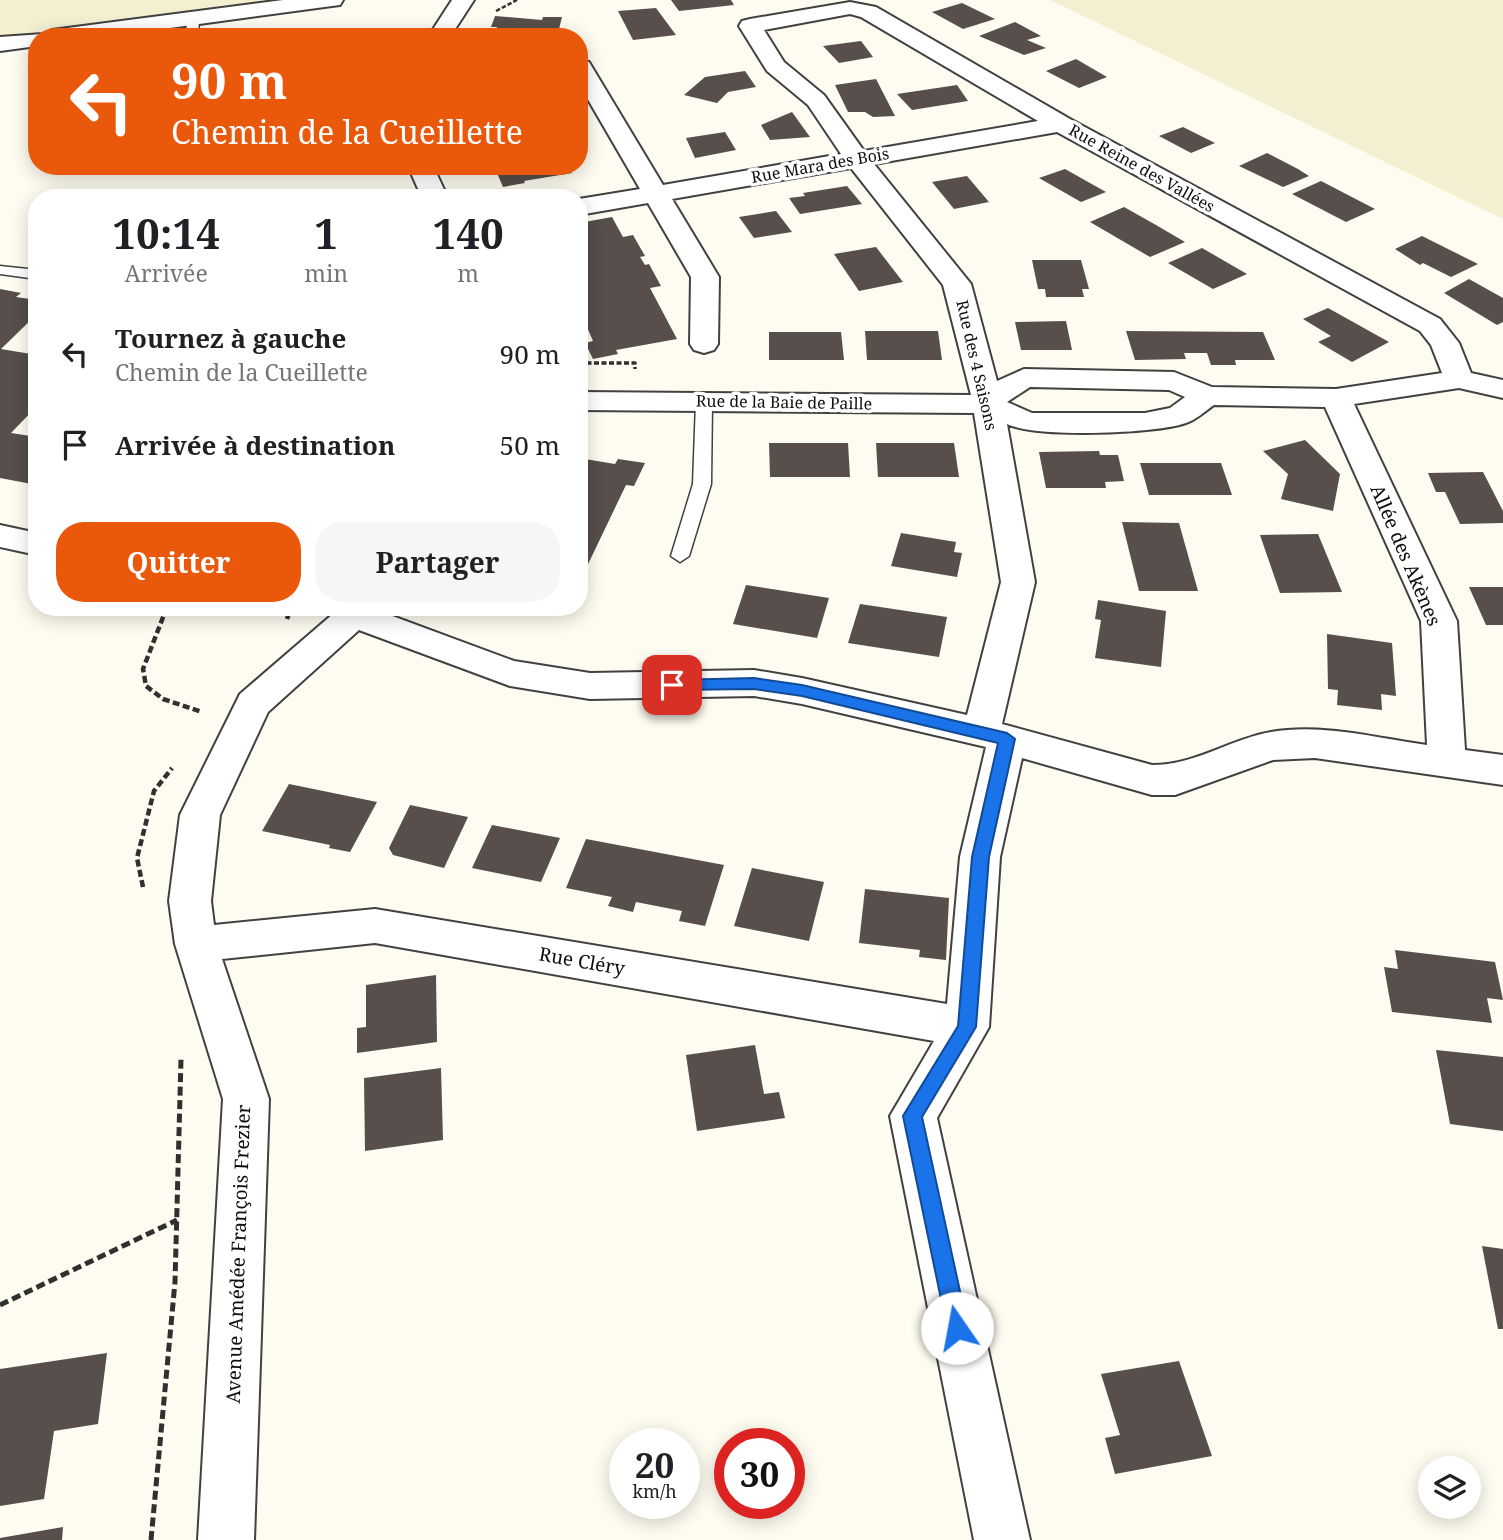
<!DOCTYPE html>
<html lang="fr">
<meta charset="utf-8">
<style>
:root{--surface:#fff;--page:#f6f6f6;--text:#202124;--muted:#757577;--accent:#ea580c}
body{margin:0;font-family:"Noto Serif",serif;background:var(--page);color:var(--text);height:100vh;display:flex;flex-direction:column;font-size:26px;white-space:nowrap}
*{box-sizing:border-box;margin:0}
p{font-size:23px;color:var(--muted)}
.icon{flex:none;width:38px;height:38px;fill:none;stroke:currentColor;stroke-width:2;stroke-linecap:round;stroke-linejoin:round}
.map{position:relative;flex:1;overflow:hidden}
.panel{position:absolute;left:28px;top:189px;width:560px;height:427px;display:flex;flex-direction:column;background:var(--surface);border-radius:28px;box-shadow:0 4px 18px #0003}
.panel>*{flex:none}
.banner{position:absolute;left:28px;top:28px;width:560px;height:147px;border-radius:28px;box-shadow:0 4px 18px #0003;background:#ea580c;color:#fff;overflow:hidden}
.fabs{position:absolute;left:1418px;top:1456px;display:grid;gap:14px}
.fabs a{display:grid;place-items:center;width:63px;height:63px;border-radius:50%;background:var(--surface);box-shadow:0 4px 18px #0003;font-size:35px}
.speed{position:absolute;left:609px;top:1428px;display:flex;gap:14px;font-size:35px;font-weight:700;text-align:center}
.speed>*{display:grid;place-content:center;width:91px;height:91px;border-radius:50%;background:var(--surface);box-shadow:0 4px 18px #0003;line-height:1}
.speed small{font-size:18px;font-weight:400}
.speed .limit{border:10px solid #d22;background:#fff;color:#111}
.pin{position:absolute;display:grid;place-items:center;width:60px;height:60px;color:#fff;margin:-30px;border-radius:14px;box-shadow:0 4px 10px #0006}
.me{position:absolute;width:77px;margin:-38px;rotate:348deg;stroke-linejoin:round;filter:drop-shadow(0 0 5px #0008)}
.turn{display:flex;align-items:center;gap:24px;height:147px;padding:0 28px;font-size:32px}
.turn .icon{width:91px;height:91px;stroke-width:2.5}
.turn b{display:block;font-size:49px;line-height:60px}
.eta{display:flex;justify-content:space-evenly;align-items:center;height:119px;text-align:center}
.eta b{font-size:42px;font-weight:700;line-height:49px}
.primary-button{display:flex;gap:14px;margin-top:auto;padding:14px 28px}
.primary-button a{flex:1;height:80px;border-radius:28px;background:var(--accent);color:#fff;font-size:28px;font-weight:700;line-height:80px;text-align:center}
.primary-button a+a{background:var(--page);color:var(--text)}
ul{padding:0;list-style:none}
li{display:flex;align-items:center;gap:21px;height:91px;padding:0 28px}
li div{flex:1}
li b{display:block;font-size:26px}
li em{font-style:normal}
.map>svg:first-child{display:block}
.farmland{fill:#f3efd1}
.building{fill:#564f4b}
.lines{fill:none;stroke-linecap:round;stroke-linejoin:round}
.service-casing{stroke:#414141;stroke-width:3}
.minor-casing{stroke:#414141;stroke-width:4}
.path-far3{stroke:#303030;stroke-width:2.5;stroke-dasharray:4.5 2;stroke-linecap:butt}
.path-far2{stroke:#303030;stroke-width:3.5;stroke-dasharray:5 2.5;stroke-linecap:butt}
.path-far1{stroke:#303030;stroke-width:4.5;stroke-dasharray:7 3.5;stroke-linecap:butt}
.path{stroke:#303030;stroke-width:5;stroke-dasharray:9 4.5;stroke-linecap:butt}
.service{fill:#fff;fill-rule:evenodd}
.minor{fill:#fff;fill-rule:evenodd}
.route{fill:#1a73e8;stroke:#114b97;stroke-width:2}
.labels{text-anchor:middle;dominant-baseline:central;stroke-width:7;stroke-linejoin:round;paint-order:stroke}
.far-street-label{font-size:16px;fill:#0e0e0e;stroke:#fff}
.street-label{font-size:19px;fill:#0e0e0e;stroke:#fff}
</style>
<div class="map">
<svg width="1503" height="1540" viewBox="0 0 1503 1540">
<rect width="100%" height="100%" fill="#fefbf0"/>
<g class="farmland">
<polygon points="0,0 292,0 0,39"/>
<polygon points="1050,0 1503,0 1503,219"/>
</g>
<g class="building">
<polygon points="671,0 731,0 734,5 679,11"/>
<polygon points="962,3 995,19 963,29 932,12"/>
<polygon points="656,8 676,35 633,40 618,11"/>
<polygon points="495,16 542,20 543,17 562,17 559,29 552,28 549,37 493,37 497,27 491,27"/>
<polygon points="1015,22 1041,36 1027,40 1046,48 1024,55 979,36"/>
<polygon points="861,41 873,57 839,63 823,46"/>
<polygon points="1076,59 1107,77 1079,88 1046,71"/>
<polygon points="745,71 756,87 728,92 717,103 684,95 705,77"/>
<polygon points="876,79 895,116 873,117 865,112 848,112 835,85"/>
<polygon points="957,85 968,101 912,110 897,94"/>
<polygon points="792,112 810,137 770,140 761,125"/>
<polygon points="1183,127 1215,143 1191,153 1159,136"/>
<polygon points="725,132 736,150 695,158 686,138"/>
<polygon points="1267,153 1298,169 1309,176 1283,187 1239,166"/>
<polygon points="501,166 569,166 572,173 524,181 525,183 503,187 497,173 503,172"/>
<polygon points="1065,169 1106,192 1081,202 1039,178"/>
<polygon points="967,176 989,202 954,209 932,182"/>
<polygon points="1321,181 1375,209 1346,222 1292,194"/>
<polygon points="847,186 862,204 800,214 789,198 805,196 803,193"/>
<polygon points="1124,207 1156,225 1185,242 1150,257 1090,222"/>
<polygon points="776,211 792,232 754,238 739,217"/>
<polygon points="612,217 623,237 633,235 645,256 640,257 645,265 649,264 661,286 650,288 677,339 616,350 618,354 593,359 585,343 593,341 586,325 579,326 579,223"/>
<polygon points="1422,236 1478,264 1451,277 1423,263 1420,265 1395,249"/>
<polygon points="876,247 903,282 859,291 834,254"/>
<polygon points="1202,248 1247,274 1213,289 1168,263"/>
<polygon points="1032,260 1081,260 1089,289 1082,289 1084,297 1046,297 1045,289 1038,289"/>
<polygon points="1469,279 1503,298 1503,322 1497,325 1444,293"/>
<polygon points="0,289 21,293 16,297 37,300 37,314 1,349 37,355 37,406 11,433 37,437 37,485 0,478"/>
<polygon points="1328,308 1389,342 1352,362 1318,342 1331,336 1303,319"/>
<polygon points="1066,321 1072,350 1021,350 1015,322"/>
<polygon points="865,331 938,331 942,360 867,360"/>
<polygon points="1126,331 1263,332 1275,360 1235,360 1236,365 1211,365 1207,353 1184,353 1186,359 1135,360"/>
<polygon points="769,332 841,332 844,360 769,360"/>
<polygon points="1305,440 1340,474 1333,511 1281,499 1288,474 1263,451"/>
<polygon points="769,443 848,443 850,477 770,477"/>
<polygon points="876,443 954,443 959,477 878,477"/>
<polygon points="1099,451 1100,455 1118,455 1124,481 1105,482 1106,488 1046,488 1039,452"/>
<polygon points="579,458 615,464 618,459 645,463 634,486 626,485 579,583"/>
<polygon points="1140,463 1221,463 1232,495 1149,495"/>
<polygon points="1483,472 1503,511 1503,523 1460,524 1445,492 1436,492 1428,473"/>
<polygon points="1122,522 1179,523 1198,591 1139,591"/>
<polygon points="901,533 956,542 954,552 962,553 957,577 891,566"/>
<polygon points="1318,534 1342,592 1280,593 1260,535"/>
<polygon points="746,585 829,598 817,638 733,624"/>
<polygon points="1469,587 1503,587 1503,625 1486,625"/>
<polygon points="1098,600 1166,611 1161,667 1095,658 1101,620 1095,619"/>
<polygon points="860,604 947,617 939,657 848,643"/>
<polygon points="514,607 560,607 555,616"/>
<polygon points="1327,634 1392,643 1396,696 1381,694 1382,710 1337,705 1338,690 1328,689"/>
<polygon points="289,784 377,802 350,852 329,848 330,845 262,831"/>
<polygon points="410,805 468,817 444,868 393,855 389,848"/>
<polygon points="492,825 560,838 541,882 472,868"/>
<polygon points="586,839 724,865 705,926 679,921 682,911 636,902 633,912 608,906 612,897 566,888"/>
<polygon points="752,868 824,882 809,941 734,926"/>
<polygon points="865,889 949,898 946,960 919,957 920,950 859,943"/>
<polygon points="1395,950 1495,962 1503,1000 1487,998 1492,1023 1392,1012 1384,967 1398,969"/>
<polygon points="436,975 437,1042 357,1053 357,1028 366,1027 366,985"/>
<polygon points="755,1045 764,1094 779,1092 785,1118 697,1131 686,1055"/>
<polygon points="1436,1050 1503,1057 1503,1131 1450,1124"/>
<polygon points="441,1068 443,1140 365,1151 364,1078"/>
<polygon points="1482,1246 1503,1249 1503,1329 1498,1329"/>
<polygon points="107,1353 98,1424 54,1431 44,1499 0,1506 0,1369"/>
<polygon points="1179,1361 1212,1456 1115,1474 1105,1438 1120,1435 1101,1374"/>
<polygon points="63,1527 62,1540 0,1540 0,1538"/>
</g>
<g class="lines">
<g class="service-casing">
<g id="service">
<polygon points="193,15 199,19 198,37 186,37 187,19"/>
<polygon points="0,266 37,270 37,279 0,274"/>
<polygon points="704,397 712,402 711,484 689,556 680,562 671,556 693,484 696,402"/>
</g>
</g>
<g class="minor-casing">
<g id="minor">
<polygon points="283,0 343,0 340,5 332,6 104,37 37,37 37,46 0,51 0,37 43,34 52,30"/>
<polygon points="452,0 474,0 450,37 428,37"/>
<path d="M 850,2 L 876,7 L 1070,119 L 1440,319 L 1459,343 L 1471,373 L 1503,380 L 1503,398 L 1459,388 L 1354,404 L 1457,621 L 1465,750 L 1503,755 L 1503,785 L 1315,758 L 1273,760 L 1175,795 L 1152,795 L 1022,758 L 1000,857 L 989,1027 L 937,1118 L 1030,1540 L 974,1540 L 890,1116 L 934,1041 L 375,943 L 222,959 L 269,1099 L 254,1540 L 198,1540 L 223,1099 L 175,944 L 169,901 L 180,815 L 240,694 L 341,607 L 368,607 L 514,661 L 590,673 L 754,670 L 802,678 L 967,715 L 1001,582 L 974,413 L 579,410 L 579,392 L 971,395 L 943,285 L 851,168 L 672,199 L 719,277 L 718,344 L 714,350 L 704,353 L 694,350 L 690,344 L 691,277 L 648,203 L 579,215 L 579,199 L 640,189 L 579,84 L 579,61 L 589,62 L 592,67 L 663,185 L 841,154 L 808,105 L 767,71 L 739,26 L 742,21 L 750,19 ZM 850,14 L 861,17 L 1038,121 L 864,151 L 824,95 L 784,62 L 764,30 ZM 1057,132 L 1420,331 L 1431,345 L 1442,373 L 1336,389 L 1212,387 L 1174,372 L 1024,369 L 997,381 L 971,284 L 874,164 ZM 1030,387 L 1169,390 L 1185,397 L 1170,408 L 1145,413 L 1032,413 L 1007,402 ZM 1214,405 L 1325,407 L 1421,621 L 1427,745 C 1377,738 1321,723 1271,732 C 1230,739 1196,765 1152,765 L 1002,724 L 1035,582 L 1007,424 C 1036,438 1155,434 1186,423 C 1196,420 1205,411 1214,405 ZM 359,630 L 510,686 L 590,699 L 754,696 L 802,704 L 986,747 L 960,857 L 947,1004 L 375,909 L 214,925 L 211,901 L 220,815 L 268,712 Z"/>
<polygon points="408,166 433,166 448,198 422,198"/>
<polygon points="0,525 37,533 37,555 0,547"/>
</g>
</g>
<polyline class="path-far3" points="496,11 517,0"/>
<polyline class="path-far2" points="579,363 635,363 635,369"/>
<g class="path-far1">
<polyline points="167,607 143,669 146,686 163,699 202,712"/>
<polyline points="287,619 291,607"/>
<polyline points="143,887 137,858 154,791 172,768"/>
</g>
<g class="path">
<polyline points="0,1305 177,1220"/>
<polyline points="151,1540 175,1282 181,1059"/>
</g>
<use href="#service" class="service"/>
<use href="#minor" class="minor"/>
</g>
<polygon class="route" points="754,678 802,685 1007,733 1015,739 989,857 976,1027 922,1117 968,1328 965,1336 957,1339 950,1336 947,1328 903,1116 958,1026 972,857 998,743 802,696 754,689 672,690 665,685 672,680"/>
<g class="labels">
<g class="far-street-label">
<text transform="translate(820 165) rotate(-10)">Rue Mara des Bois</text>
<text transform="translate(1142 168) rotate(29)">Rue Reine des Vallées</text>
<text transform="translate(977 365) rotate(77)">Rue des 4 Saisons</text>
<text transform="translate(784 402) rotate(1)">Rue de la Baie de Paille</text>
</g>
<g class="street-label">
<text transform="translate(1406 555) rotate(67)">Allée des Akènes</text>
<text transform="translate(582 961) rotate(10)">Rue Cléry</text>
<text transform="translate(238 1254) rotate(-88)">Avenue Amédée François Frezier</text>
</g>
</g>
</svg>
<div class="fabs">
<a><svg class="icon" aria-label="layers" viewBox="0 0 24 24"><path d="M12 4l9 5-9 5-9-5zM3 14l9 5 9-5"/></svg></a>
</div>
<div class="speed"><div>20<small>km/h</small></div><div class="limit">30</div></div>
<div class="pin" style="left:672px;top:685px;background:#d93025"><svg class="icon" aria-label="arrive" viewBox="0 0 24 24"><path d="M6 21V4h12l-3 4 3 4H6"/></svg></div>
<svg class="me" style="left:957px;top:1328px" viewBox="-20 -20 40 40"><circle r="19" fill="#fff"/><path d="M0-13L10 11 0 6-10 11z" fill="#1a73e8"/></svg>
<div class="banner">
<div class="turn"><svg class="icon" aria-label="left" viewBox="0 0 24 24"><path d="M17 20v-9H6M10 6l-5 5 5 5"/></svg><div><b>90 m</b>Chemin de la Cueillette</div></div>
</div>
<section class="panel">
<div class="eta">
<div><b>10:14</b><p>Arrivée</p></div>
<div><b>1</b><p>min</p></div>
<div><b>140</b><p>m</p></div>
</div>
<ul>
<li><svg class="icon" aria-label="left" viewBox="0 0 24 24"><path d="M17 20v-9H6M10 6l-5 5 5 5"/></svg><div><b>Tournez à gauche</b><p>Chemin de la Cueillette</p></div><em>90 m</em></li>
<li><svg class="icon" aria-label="arrive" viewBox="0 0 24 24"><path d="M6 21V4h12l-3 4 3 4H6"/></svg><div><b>Arrivée à destination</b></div><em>50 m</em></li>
</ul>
<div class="primary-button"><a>Quitter</a><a>Partager</a></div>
</section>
</div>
